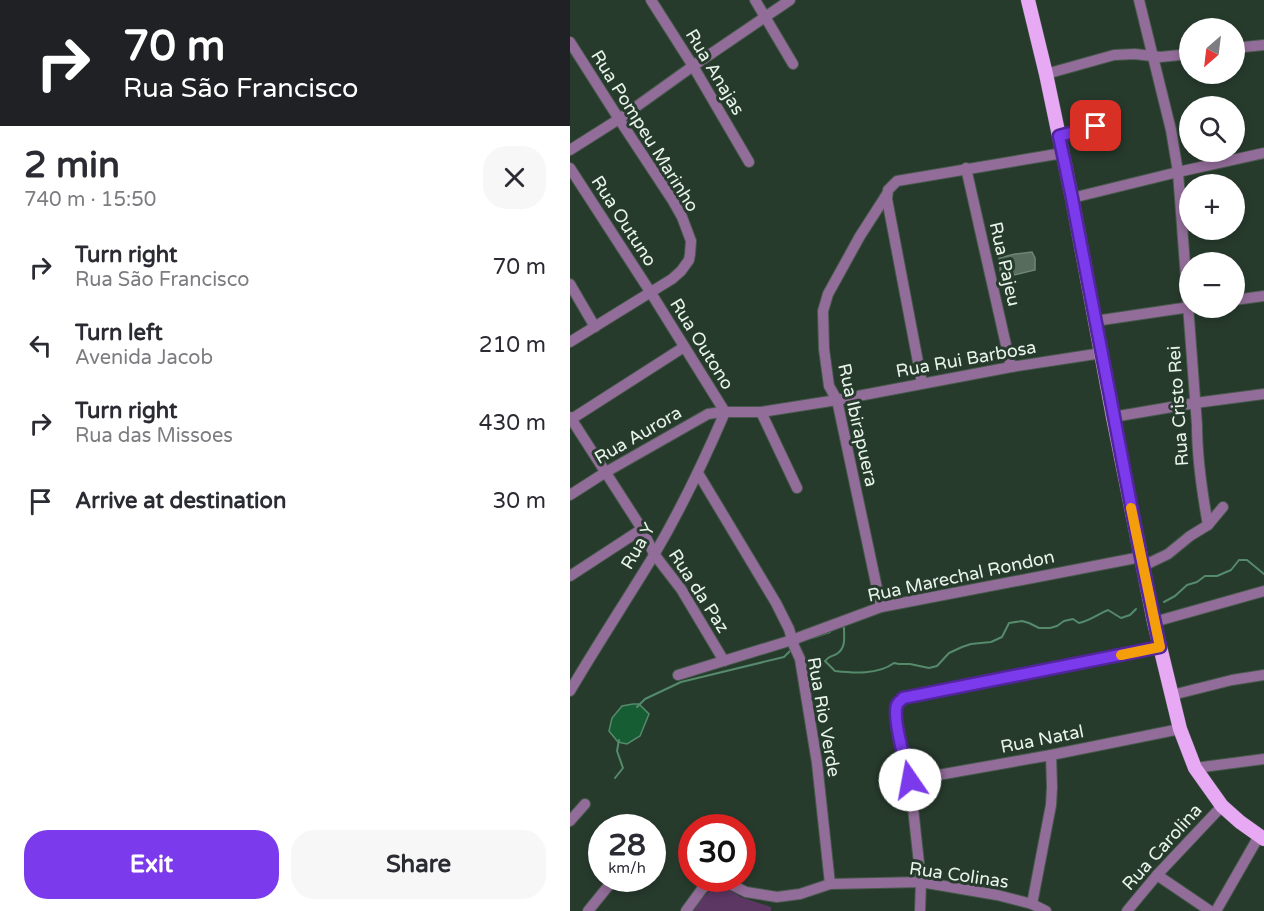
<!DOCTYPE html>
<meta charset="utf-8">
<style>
:root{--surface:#fff;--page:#f7f7f7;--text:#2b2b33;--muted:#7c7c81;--accent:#7c3aed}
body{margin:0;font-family:"Varela Round",sans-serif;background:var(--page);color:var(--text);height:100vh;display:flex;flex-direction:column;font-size:22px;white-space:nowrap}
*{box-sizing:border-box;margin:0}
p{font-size:20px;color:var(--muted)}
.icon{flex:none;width:33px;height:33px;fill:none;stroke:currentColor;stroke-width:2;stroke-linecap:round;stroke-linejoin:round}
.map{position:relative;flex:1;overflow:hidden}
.details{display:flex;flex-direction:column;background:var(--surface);width:570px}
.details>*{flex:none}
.top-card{background:#202124;color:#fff;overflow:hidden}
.needle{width:39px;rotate:208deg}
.buttons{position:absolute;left:609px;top:18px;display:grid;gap:12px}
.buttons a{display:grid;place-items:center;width:66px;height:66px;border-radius:50%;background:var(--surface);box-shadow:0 3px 9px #0003;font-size:30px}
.speed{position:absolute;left:18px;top:814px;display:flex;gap:12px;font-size:30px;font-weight:700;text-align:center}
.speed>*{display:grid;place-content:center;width:78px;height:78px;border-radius:50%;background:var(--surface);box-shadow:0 3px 9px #0003;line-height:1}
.speed small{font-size:15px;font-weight:400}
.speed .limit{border:9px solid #d22;background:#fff;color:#111}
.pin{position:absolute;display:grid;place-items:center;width:51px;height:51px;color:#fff;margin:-26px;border-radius:12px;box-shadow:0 3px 9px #0006}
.me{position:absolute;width:66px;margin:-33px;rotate:348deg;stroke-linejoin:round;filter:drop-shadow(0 0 4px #0008)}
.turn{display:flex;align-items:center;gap:21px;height:126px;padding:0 24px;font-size:27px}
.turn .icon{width:78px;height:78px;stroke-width:2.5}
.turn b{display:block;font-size:42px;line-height:51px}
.round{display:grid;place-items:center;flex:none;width:63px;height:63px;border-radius:24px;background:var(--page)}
.summary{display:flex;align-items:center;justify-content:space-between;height:102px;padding:0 24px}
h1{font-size:36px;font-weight:700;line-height:45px}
.primary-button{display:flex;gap:12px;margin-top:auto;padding:12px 24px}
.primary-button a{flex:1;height:69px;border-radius:24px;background:var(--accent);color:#fff;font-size:24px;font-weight:700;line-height:69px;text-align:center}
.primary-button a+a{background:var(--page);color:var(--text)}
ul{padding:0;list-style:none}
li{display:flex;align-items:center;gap:18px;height:78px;padding:0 24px}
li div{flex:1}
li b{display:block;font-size:22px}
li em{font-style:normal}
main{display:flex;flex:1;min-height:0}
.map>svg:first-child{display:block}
.green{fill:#5c3763}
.water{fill:#165d34;stroke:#558a6b;stroke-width:1.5}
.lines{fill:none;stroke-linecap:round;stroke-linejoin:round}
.stream{stroke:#558a6b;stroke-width:2}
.building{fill:#576c5c;stroke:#6f8575;stroke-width:1.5}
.minor-casing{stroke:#46594b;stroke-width:12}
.major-casing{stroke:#46594b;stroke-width:15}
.minor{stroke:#936d9a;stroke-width:10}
.major{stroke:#e7a9f4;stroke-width:14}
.route-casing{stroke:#51269a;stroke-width:15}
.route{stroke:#7c3aed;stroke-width:10}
.slow{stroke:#f59e0b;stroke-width:10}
.labels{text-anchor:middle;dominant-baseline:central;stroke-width:6;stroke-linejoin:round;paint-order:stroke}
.street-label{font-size:18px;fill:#e8f4eb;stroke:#273b2d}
</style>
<main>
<section class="details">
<div class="top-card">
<div class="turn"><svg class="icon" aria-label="right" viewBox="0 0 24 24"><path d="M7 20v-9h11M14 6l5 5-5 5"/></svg><div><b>70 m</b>Rua São Francisco</div></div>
</div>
<div class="summary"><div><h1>2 min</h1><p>740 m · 15:50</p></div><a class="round"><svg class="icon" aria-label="close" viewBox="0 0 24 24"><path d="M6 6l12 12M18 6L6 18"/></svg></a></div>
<ul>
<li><svg class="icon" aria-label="right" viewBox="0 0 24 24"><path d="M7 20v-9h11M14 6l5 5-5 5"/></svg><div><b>Turn right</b><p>Rua São Francisco</p></div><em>70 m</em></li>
<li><svg class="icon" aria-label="left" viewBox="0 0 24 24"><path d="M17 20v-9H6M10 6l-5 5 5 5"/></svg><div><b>Turn left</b><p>Avenida Jacob</p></div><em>210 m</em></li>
<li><svg class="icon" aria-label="right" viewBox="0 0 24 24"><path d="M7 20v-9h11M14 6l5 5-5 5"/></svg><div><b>Turn right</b><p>Rua das Missoes</p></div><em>430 m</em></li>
<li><svg class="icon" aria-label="arrive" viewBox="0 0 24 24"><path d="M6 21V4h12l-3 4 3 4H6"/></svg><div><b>Arrive at destination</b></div><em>30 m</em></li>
</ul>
<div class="primary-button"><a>Exit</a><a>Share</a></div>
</section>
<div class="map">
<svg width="694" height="911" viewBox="0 0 694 911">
<rect width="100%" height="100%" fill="#273b2d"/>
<path class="green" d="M 149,886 L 155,887 L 171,897 L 201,907 L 201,911 L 124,911 C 130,897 136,894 149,886 Z"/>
<polygon class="water" points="63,704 69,704 79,714 70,736 57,744 48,742 39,731 42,718 52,706"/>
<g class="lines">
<g class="stream">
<polyline points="594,602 605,596 617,585 627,582 635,576 647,576 661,570 669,560 677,560 694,574"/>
<path d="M 272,626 L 274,628 C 274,637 276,647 268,653 C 263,657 259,655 255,661 L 265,671 C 283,673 308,675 324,663 L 329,664 L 340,664 L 359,668 L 367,666 L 379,653 L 392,647 L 401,644 L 421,642 L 432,637 L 439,623 L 452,621 L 459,623 L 469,628 L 480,628 L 487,626 L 494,621 L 503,619 L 509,623 C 520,621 528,614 538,610 L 551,618 L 560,615 L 566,609"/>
<polyline points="242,638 260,632"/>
<polyline points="67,707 75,699 111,682 214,657 222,649"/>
<polyline points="45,778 53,768 47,751 49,740"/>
</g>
</g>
<polygon class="building" points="462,252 465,258 465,270 431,278 429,258 445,254"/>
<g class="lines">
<g class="minor-casing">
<g id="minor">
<polyline points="81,0 123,66 179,162"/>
<polyline points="185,0 223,64"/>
<path d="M 569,0 L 601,130 L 608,172 L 627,425 C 627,459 632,492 638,525"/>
<polyline points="0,42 49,119 103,201 112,217 121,241 120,254 119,260 111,271 102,279 0,342"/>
<polyline points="664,48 694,45"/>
<polyline points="476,74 544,55 565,54 590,57 620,54"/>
<polyline points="489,136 545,122"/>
<polyline points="0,150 49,119 123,66 220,0"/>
<polyline points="0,168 81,293 155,412"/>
<polyline points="396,168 441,367"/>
<polyline points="502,198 608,172 694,153"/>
<polyline points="0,284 25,327"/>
<polyline points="664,300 694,296"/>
<polyline points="525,321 620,307"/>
<polyline points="352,383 317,199 318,190 327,181 493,153"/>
<polyline points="191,412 227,488"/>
<polyline points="0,417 72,529 84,554 111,589 154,661"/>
<polyline points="543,417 625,403 694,394"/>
<polyline points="0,420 114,347"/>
<polyline points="128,473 206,603 219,629 224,646 230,659 247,763 260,884"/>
<polyline points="0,495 36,472 138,414 152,412 191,412 267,400 441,367 532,353"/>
<polyline points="573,566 598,554 620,536 638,525 653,507"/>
<polyline points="0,576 72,529"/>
<polyline points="311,607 267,400 259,386 254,349 253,311 258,294 290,236 317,194"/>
<polyline points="584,622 694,591"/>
<polyline points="108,675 222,640 311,607 571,557"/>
<path d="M 0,691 C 27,645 56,601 84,555 C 111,509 134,461 155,412"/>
<polyline points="602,695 662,680 694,675"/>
<polyline points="625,768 694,759"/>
<polyline points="340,780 481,755 610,729"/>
<polyline points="0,821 15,804"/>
<polyline points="587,875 640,911"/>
<polyline points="150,879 176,892 207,897 230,894 260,884 351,882 427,895 462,904 476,911"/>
<polyline points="462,904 481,805 482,787 481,755"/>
<polyline points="18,911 44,879"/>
<polyline points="116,911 132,889 143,879"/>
<polyline points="350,911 351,882 340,780 327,724 326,711 327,705 330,701 338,697 590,647"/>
<polyline points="557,911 587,875 652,806"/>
<polyline points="646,911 689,836"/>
</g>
</g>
<g class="major-casing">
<polyline id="major" points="458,0 476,74 502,198 543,417 584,622 610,729 625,768 652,806 670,822 694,839"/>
</g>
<use href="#minor" class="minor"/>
<use href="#major" class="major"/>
</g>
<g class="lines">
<g class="route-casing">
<path id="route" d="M 340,780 C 336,766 322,717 327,705 C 328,702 331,701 333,698 L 590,647 L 571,557 L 502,198 L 489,136 L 526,126"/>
</g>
<use href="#route" class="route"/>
<polyline class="slow" points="551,655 590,647 561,508"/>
</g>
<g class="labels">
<g class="street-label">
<text transform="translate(145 72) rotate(59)">Rua Anajas</text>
<text transform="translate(75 131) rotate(58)">Rua Pompeu Marinho</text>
<text transform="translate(54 221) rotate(57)">Rua Outuno</text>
<text transform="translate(435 264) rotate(77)">Rua Pajeu</text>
<text transform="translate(132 344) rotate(58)">Rua Outono</text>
<text transform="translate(396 359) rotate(-10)">Rua Rui Barbosa</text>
<text transform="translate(608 406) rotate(-94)">Rua Cristo Rei</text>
<text transform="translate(288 425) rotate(77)">Rua Ibirapuera</text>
<text transform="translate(68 435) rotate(-30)">Rua Aurora</text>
<text transform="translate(68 546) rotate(-60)">Rua Y</text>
<text transform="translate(391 576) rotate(-12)">Rua Marechal Rondon</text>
<text transform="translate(129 591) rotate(57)">Rua da Paz</text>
<text transform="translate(254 717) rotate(80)">Rua Rio Verde</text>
<text transform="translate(472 739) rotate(-11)">Rua Natal</text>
<text transform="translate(592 847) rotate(-48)">Rua Carolina</text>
<text transform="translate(389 875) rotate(8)">Rua Colinas</text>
</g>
</g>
</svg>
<div class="buttons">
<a><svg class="needle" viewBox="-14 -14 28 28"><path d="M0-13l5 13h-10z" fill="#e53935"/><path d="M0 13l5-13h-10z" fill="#7c7c81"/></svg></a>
<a><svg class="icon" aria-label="search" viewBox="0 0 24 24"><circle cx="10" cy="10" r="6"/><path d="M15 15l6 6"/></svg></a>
<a>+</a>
<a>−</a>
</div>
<div class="speed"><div>28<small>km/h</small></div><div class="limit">30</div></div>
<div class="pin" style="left:526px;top:126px;background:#d93025"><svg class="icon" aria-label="arrive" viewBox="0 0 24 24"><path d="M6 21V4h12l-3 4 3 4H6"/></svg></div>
<svg class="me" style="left:340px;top:780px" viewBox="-20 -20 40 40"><circle r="19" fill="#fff"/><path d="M0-13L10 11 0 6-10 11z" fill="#7c3aed"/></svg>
</div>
</main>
